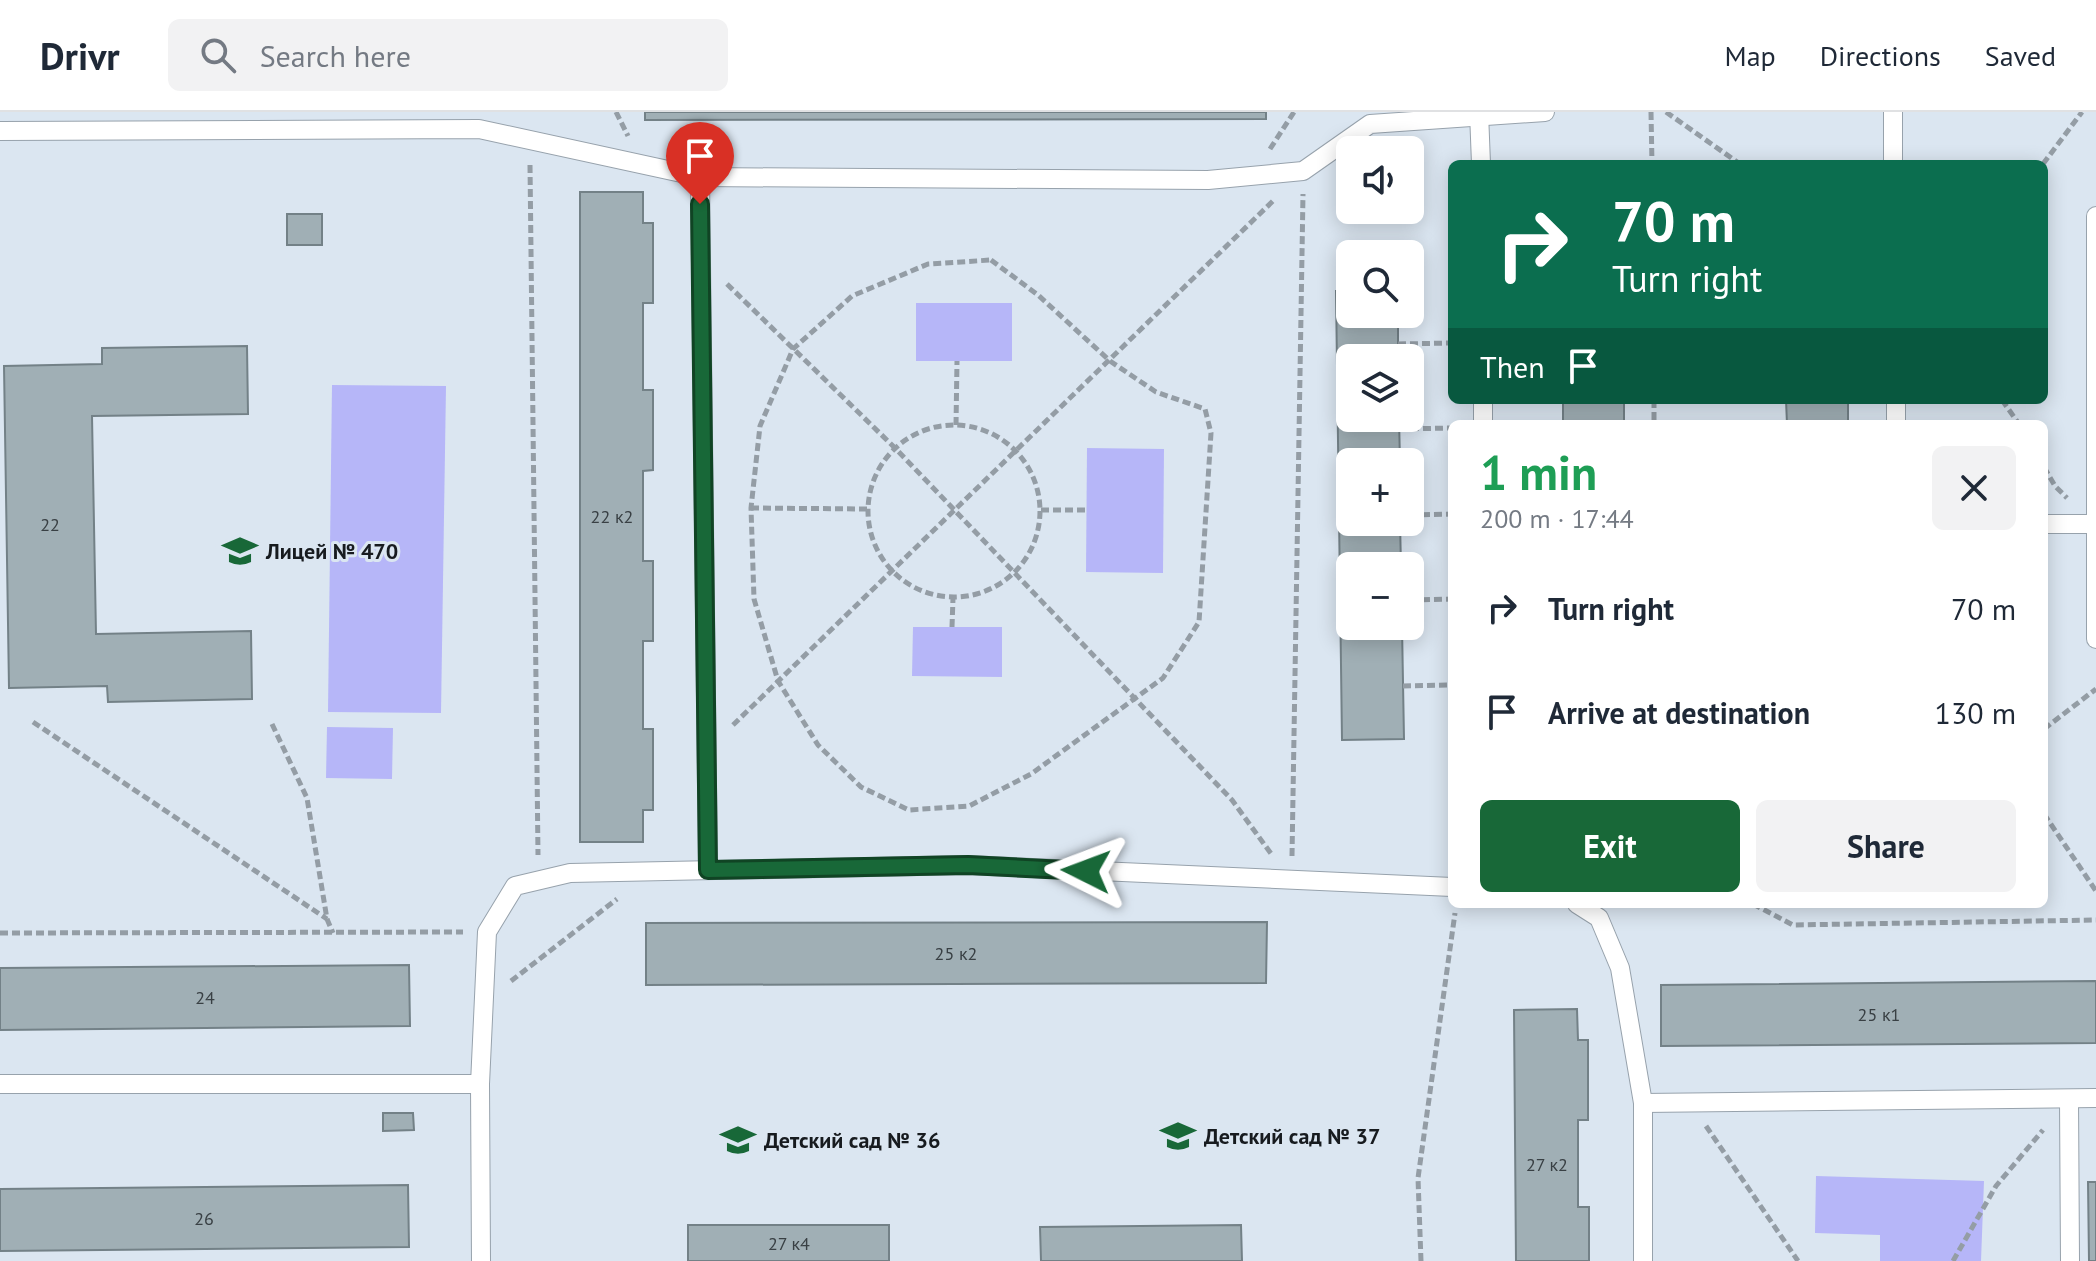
<!DOCTYPE html>
<meta charset="utf-8">
<style>
:root{--surface:#fff;--page:#f2f2f3;--text:#1f2937;--muted:#747a83;--line:#e0e1e3;--accent:#186838}
body{margin:0;font-family:"PT Sans",sans-serif;background:var(--page);color:var(--text);height:100vh;display:flex;flex-direction:column;font-size:30px;white-space:nowrap}
*{box-sizing:border-box;margin:0}
p{font-size:26px;color:var(--muted)}
.icon{flex:none;width:44px;height:44px;fill:none;stroke:currentColor;stroke-width:2;stroke-linecap:round;stroke-linejoin:round}
.map{position:relative;flex:1;overflow:hidden}
.drawer{position:absolute;left:1448px;top:308px;width:600px;height:488px;display:flex;flex-direction:column;background:var(--surface);border-radius:12px;box-shadow:0 4px 20px #0003}
.drawer>*{flex:none}
.top-card{position:absolute;left:1448px;top:48px;width:600px;height:244px;border-radius:12px;box-shadow:0 4px 20px #0003;background:#0b6e4f;color:#fff;overflow:hidden}
.tools{position:absolute;left:1336px;top:24px;display:grid;gap:16px}
.tools a{display:grid;place-items:center;width:88px;height:88px;border-radius:12px;background:var(--surface);box-shadow:0 4px 20px #0003;font-size:40px}
.pin{position:absolute;display:grid;place-items:center;width:68px;height:68px;color:#fff;margin:-82px -34px;border-radius:50% 50% 50% 0;rotate:-45deg;box-shadow:0 0 8px #0007}
.pin .icon{rotate:45deg}
.me{position:absolute;width:88px;margin:-44px;rotate:273deg;stroke-linejoin:round;filter:drop-shadow(0 0 6px #0008)}
.turn{display:flex;align-items:center;gap:28px;height:168px;padding:0 32px;font-size:36px}
.turn .icon{width:104px;height:104px;stroke-width:2.5}
.turn b{display:block;font-size:56px;line-height:68px}
.then{display:flex;align-items:center;height:76px;padding:0 32px;background:#0003;gap:16px;font-size:30px}
.round{display:grid;place-items:center;flex:none;width:84px;height:84px;border-radius:12px;background:var(--page)}
.head{display:flex;align-items:center;justify-content:space-between;height:136px;padding:0 32px}
h1{font-size:48px;font-weight:700;line-height:60px;color:#1e9e55}
.primary-button{display:flex;gap:16px;margin-top:auto;padding:16px 32px}
.primary-button a{flex:1;height:92px;border-radius:12px;background:var(--accent);color:#fff;font-size:32px;font-weight:700;line-height:92px;text-align:center}
.primary-button a+a{background:var(--page);color:var(--text)}
ul{padding:0;list-style:none}
li{display:flex;align-items:center;gap:24px;height:104px;padding:0 32px}
li div{flex:1}
li b{display:block;font-size:30px}
li em{font-style:normal}
header{display:flex;align-items:center;gap:48px;box-sizing:border-box;height:112px;padding:0 40px;background:var(--surface);border-bottom:2px solid var(--line)}
header strong{font-size:38px}
nav{display:flex;gap:44px;margin-inline-start:auto;font-size:28px}
.search{width:560px;height:72px;background:var(--page);display:flex;align-items:center;gap:20px;box-sizing:border-box;padding:0 28px;border-radius:12px;color:var(--muted);font-size:30px}
.map>svg:first-child{display:block}
.green{fill:#b6b6f8}
.building{fill:#a0afb5;stroke:#738187;stroke-width:2}
.lines{fill:none;stroke-linecap:round;stroke-linejoin:round}
.lane-casing{stroke:#97a2ac;stroke-width:20}
.path{stroke:#949da5;stroke-width:5;stroke-dasharray:8 4;stroke-linecap:butt}
.lane{stroke:#fff;stroke-width:18}
.route-casing{stroke:#104424;stroke-width:20}
.route{stroke:#186838;stroke-width:14}
.labels{text-anchor:middle;dominant-baseline:central;stroke-width:6;stroke-linejoin:round;paint-order:stroke}
.number-label{font-size:18px;fill:#394044}
.poi-label{font-size:22px;font-weight:bold;fill:#171b1f;stroke:#dbe6f1;text-anchor:start}
</style>
<header>
<strong>Drivr</strong>
<div class="search"><svg class="icon" aria-label="search" viewBox="0 0 24 24"><circle cx="10" cy="10" r="6"/><path d="M15 15l6 6"/></svg>Search here</div>
<nav><a>Map</a><a>Directions</a><a>Saved</a></nav>
</header>
<div class="map">
<svg width="2096" height="1149" viewBox="0 0 2096 1149">
<rect width="100%" height="100%" fill="#dbe6f1"/>
<g class="green">
<rect x="916" y="191" width="96" height="58"/>
<polygon points="332,273 446,274 441,601 328,600"/>
<polygon points="1087,336 1164,337 1163,461 1086,460"/>
<polygon points="913,515 1002,515 1002,565 912,564"/>
<polygon points="327,615 393,616 392,667 326,666"/>
<polygon points="1816,1064 1984,1069 1981,1149 1880,1149 1880,1123 1815,1121"/>
</g>
<g class="building">
<polygon points="645,0 1266,0 1266,7 645,8"/>
<polygon points="580,80 643,80 643,111 653,111 653,191 643,191 643,278 653,278 653,358 643,359 643,449 653,449 653,529 643,529 643,617 653,617 653,698 643,698 643,730 580,730"/>
<rect x="287" y="102" width="35" height="31"/>
<polygon points="1336,179 1350,179 1350,202 1398,202 1398,246 1350,246 1350,306 1399,306 1400,350 1350,350 1350,410 1400,410 1401,454 1350,454 1350,514 1402,514 1404,627 1342,628"/>
<polygon points="247,234 248,302 92,304 96,522 251,519 252,587 108,590 107,574 9,576 4,254 102,252 102,236"/>
<rect x="1563" y="288" width="61" height="24"/>
<polygon points="1786,288 1848,288 1848,312 1787,312"/>
<polygon points="1267,810 1266,871 646,873 646,811"/>
<polygon points="409,853 410,914 0,918 0,856"/>
<polygon points="2096,869 2096,931 1661,934 1661,873"/>
<polygon points="1577,897 1578,928 1588,928 1588,1008 1578,1008 1578,1095 1589,1095 1589,1149 1516,1149 1514,898"/>
<polygon points="383,1001 413,1001 414,1018 383,1019"/>
<polygon points="2088,1070 2096,1070 2096,1149 2089,1149"/>
<polygon points="408,1073 409,1135 0,1139 0,1077"/>
<rect x="688" y="1113" width="201" height="36"/>
<polygon points="1241,1113 1242,1149 1041,1149 1040,1115"/>
</g>
<g class="lines">
<g class="lane-casing">
<g id="lane">
<polyline points="1479,0 1481,52"/>
<polyline points="1893,0 1893,52"/>
<polyline points="0,19 479,17 700,65 1208,68 1303,59 1370,12 1545,0"/>
<polyline points="700,65 708,758"/>
<polyline points="2096,104 2096,527"/>
<polyline points="1483,288 1483,312"/>
<polyline points="1896,288 1896,312"/>
<polyline points="2044,412 2095,412"/>
<polyline points="1577,792 1599,806 1620,856 1643,991 1643,1149"/>
<polyline points="0,972 480,972"/>
<polyline points="2069,987 2070,1149"/>
<polyline points="1643,991 2096,986"/>
<polyline points="481,1149 480,972 487,820 515,774 570,761 968,753 1452,775"/>
</g>
</g>
<g class="path">
<polyline points="616,0 628,24"/>
<polyline points="1651,0 1652,52"/>
<polyline points="1666,0 1740,52"/>
<polyline points="1270,37 1294,0"/>
<polyline points="2043,52 2082,0"/>
<polyline points="530,53 538,743"/>
<polygon points="991,148 1038,183 1110,249 1156,280 1205,297 1211,321 1199,510 1163,566 1031,662 969,694 909,698 861,675 818,633 778,569 754,487 751,396 760,314 793,237 852,184 928,152"/>
<polyline points="727,172 895,336 1232,688 1272,743"/>
<polyline points="1398,232 1452,231"/>
<polyline points="1654,288 1654,312"/>
<polyline points="2002,288 2019,312"/>
<polyline points="956,313 957,249"/>
<circle cx="954" cy="399" r="86"/>
<polyline points="1399,317 1452,316"/>
<polyline points="2044,355 2055,374 2067,386"/>
<polyline points="751,396 868,397"/>
<polyline points="1041,398 1087,398"/>
<polyline points="1410,403 1452,402"/>
<polyline points="1410,488 1452,487"/>
<polyline points="952,515 953,486"/>
<polyline points="1403,574 1452,573"/>
<polyline points="33,610 327,807"/>
<polyline points="272,612 307,686 327,807 333,821"/>
<polyline points="733,613 1274,88"/>
<polyline points="2044,617 2096,577"/>
<polyline points="2044,702 2096,779"/>
<polyline points="1292,744 1303,82"/>
<polyline points="1753,792 1793,813 2096,808"/>
<polyline points="0,821 463,820"/>
<polyline points="511,869 617,787"/>
<polyline points="1706,1014 1798,1149"/>
<polyline points="1421,1149 1418,1066 1455,801"/>
<polyline points="1953,1149 1996,1074 2043,1018"/>
</g>
<use href="#lane" class="lane"/>
</g>
<g class="lines">
<g class="route-casing">
<polyline id="route" points="700,92 708,758 968,753 1086,759"/>
</g>
<use href="#route" class="route"/>
</g>
<defs>
<g id="school-bare" transform="scale(2.76)"><path d="M0-5L7-2L0 1L-7-2ZM-4 1L0 2.5L4 1V4Q0 6-4 4Z" fill="#186838" stroke="#dbe6f1" stroke-width="2.5" paint-order="stroke"/></g>
</defs>
<g fill-rule="evenodd">
<use href="#school-bare" x="240" y="439"/>
<use href="#school-bare" x="1178" y="1024"/>
<use href="#school-bare" x="738" y="1028"/>
</g>
<g class="labels">
<g class="number-label">
<text x="612" y="404">22 к2</text>
<text x="50" y="412">22</text>
<text x="956" y="841">25 к2</text>
<text x="205" y="885">24</text>
<text x="1879" y="902">25 к1</text>
<text x="1547" y="1052">27 к2</text>
<text x="204" y="1106">26</text>
<text x="789" y="1131">27 к4</text>
</g>
<g class="poi-label">
<text x="266" y="439">Лицей № 470</text>
<text x="1204" y="1024">Детский сад № 37</text>
<text x="764" y="1028">Детский сад № 36</text>
</g>
</g>
</svg>
<div class="tools">
<a><svg class="icon" aria-label="sound" viewBox="0 0 24 24"><path d="M4 9h4l5-4v14l-5-4H4zM17 9q2 3 0 6"/></svg></a>
<a><svg class="icon" aria-label="search" viewBox="0 0 24 24"><circle cx="10" cy="10" r="6"/><path d="M15 15l6 6"/></svg></a>
<a><svg class="icon" aria-label="layers" viewBox="0 0 24 24"><path d="M12 4l9 5-9 5-9-5zM3 14l9 5 9-5"/></svg></a>
<a>+</a>
<a>−</a>
</div>
<div class="pin" style="left:700px;top:92px;background:#d93025"><svg class="icon" aria-label="arrive" viewBox="0 0 24 24"><path d="M6 21V4h12l-3 4 3 4H6"/></svg></div>
<svg class="me" style="left:1086px;top:759px" viewBox="-20 -20 40 40"><path d="M0-17L14 15 0 8-14 15z" fill="#186838" stroke="#fff" stroke-width="4"/></svg>
<div class="top-card">
<div class="turn"><svg class="icon" aria-label="right" viewBox="0 0 24 24"><path d="M7 20v-9h11M14 6l5 5-5 5"/></svg><div><b>70 m</b>Turn right</div></div>
<div class="then">Then<svg class="icon" aria-label="arrive" viewBox="0 0 24 24"><path d="M6 21V4h12l-3 4 3 4H6"/></svg></div>
</div>
<section class="drawer">
<div class="head"><div><h1>1 min</h1><p>200 m · 17:44</p></div><a class="round"><svg class="icon" aria-label="close" viewBox="0 0 24 24"><path d="M6 6l12 12M18 6L6 18"/></svg></a></div>
<ul>
<li><svg class="icon" aria-label="right" viewBox="0 0 24 24"><path d="M7 20v-9h11M14 6l5 5-5 5"/></svg><div><b>Turn right</b></div><em>70 m</em></li>
<li><svg class="icon" aria-label="arrive" viewBox="0 0 24 24"><path d="M6 21V4h12l-3 4 3 4H6"/></svg><div><b>Arrive at destination</b></div><em>130 m</em></li>
</ul>
<div class="primary-button"><a>Exit</a><a>Share</a></div>
</section>
</div>
